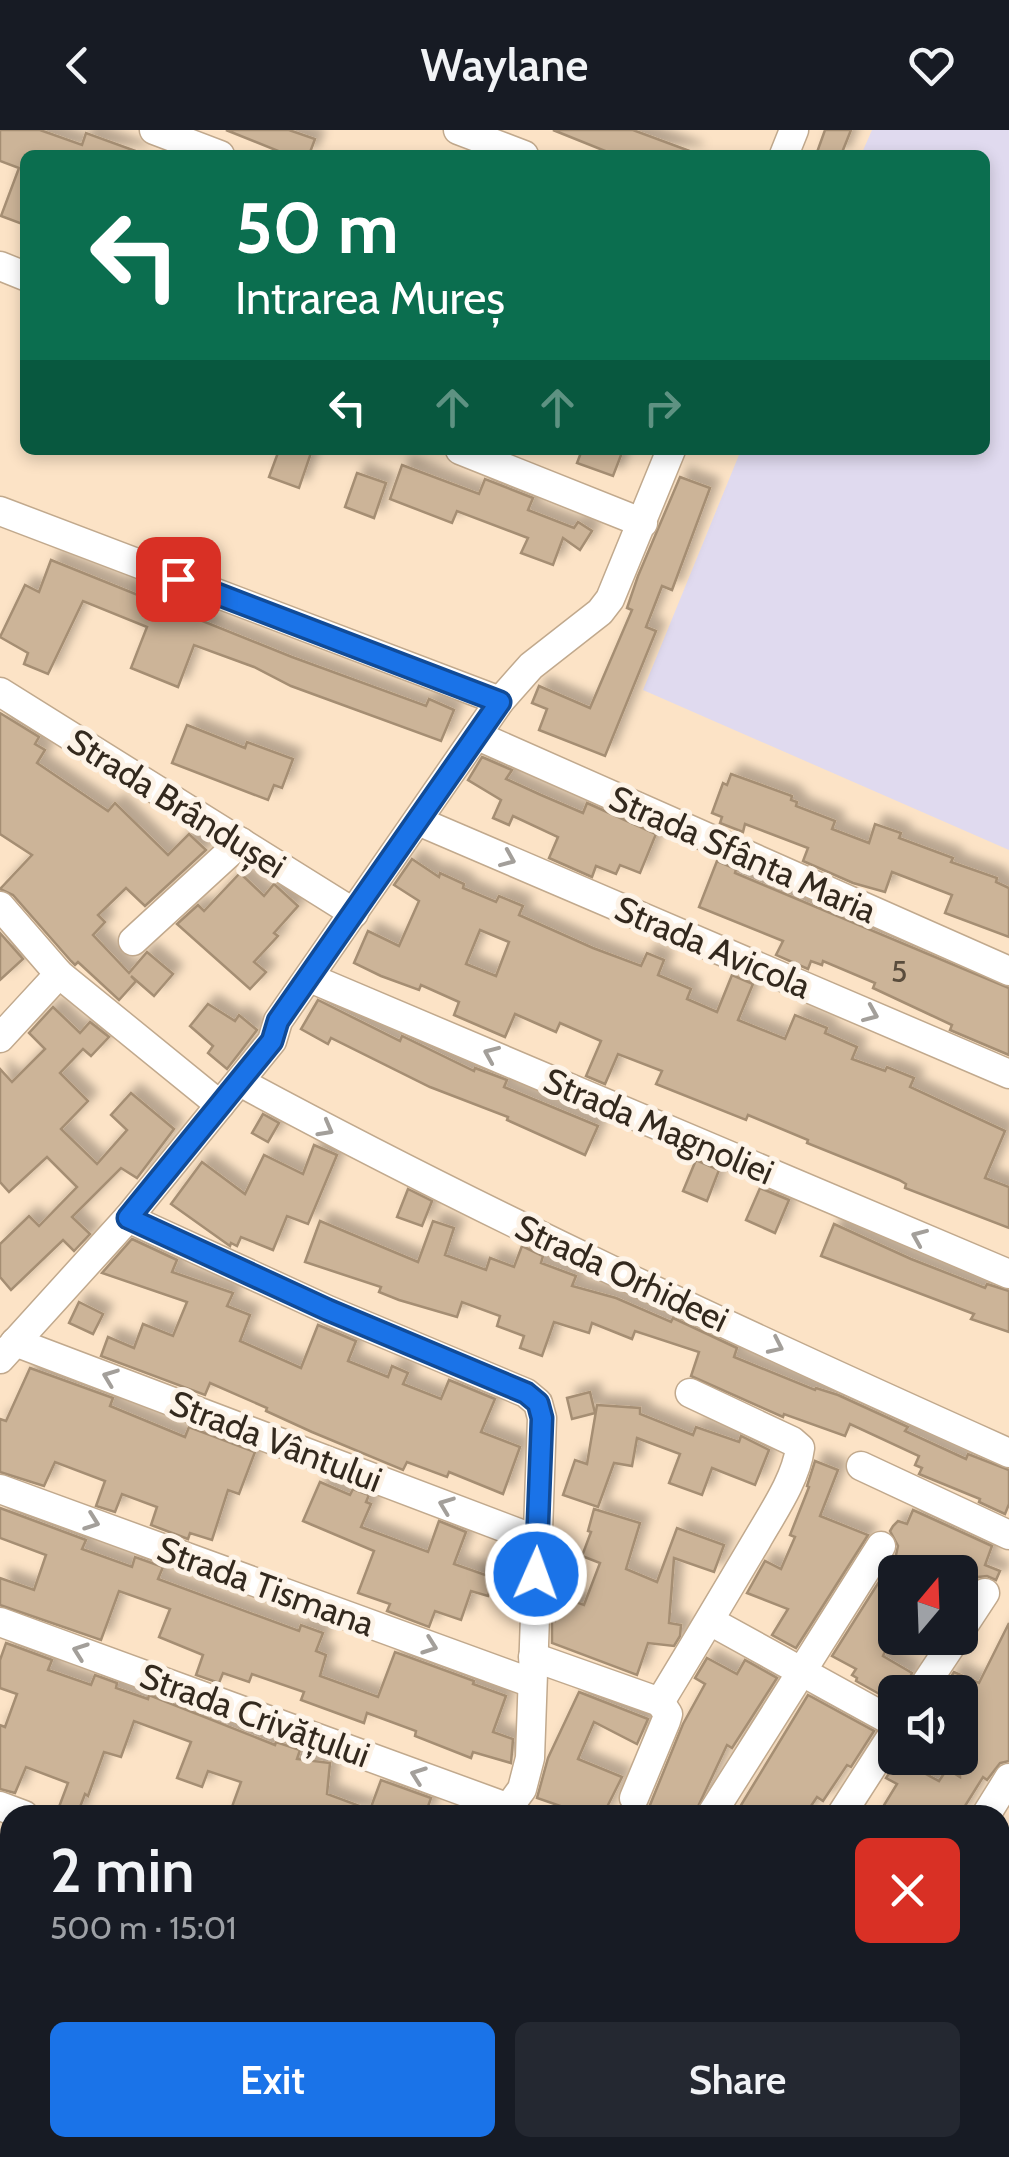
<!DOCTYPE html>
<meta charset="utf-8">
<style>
:root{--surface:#171b24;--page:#242831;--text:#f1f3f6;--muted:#9ea1a6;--accent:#1a73e8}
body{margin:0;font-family:Cabin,sans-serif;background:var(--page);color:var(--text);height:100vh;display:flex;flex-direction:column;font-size:38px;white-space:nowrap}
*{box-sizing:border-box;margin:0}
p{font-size:32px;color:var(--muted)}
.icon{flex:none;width:55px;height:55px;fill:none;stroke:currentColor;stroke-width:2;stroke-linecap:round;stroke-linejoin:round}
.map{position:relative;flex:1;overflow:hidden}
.drawer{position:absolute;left:0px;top:1675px;width:1010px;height:352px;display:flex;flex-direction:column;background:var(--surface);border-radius:30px 30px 0 0;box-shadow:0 5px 15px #0003}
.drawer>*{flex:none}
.hud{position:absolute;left:20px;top:20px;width:970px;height:305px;border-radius:15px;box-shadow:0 5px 15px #0003;background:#0b6e4f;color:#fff;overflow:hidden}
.needle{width:65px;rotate:19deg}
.fabs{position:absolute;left:878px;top:1425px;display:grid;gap:20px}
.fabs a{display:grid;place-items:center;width:100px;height:100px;border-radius:15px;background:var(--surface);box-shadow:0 5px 15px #0003;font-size:50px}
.pin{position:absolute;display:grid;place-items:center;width:85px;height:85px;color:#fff;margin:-42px;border-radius:20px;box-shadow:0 5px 15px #0006}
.me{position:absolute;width:110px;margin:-55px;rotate:2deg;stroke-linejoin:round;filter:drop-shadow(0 0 8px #0008)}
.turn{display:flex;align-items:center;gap:35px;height:210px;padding:0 50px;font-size:45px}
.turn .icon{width:130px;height:130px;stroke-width:2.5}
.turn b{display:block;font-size:70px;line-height:85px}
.lanes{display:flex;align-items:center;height:95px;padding:0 50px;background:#0003;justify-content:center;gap:50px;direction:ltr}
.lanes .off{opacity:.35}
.round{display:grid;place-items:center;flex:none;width:105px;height:105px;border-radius:15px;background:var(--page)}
.headline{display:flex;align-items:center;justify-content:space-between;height:170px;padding:0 50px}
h1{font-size:60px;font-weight:600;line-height:75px}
.button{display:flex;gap:20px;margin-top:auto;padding:20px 50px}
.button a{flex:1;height:115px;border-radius:15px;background:var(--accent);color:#fff;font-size:40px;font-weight:600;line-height:115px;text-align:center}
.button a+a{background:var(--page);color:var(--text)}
header{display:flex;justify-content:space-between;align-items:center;height:130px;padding:0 50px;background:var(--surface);font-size:45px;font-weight:600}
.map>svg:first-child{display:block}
.industrial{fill:#e0daef}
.cemetery{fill:url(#cemetery-stones)}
.building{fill:#ccb498;stroke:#a58e73;stroke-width:2.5;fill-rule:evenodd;filter:url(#shadow)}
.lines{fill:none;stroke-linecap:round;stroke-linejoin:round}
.minor-casing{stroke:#c1a98d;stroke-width:31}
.minor{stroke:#fff;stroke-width:28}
.oneway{stroke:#a39f9a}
.route-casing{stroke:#114b97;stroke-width:25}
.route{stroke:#1a73e8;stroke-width:18}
.labels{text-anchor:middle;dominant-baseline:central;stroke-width:10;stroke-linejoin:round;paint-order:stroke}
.number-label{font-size:30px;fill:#594c3c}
.street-label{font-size:35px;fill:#33291e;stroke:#fdf3e7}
</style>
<header><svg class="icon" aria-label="back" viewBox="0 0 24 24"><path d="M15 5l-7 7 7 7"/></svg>Waylane<svg class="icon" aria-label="heart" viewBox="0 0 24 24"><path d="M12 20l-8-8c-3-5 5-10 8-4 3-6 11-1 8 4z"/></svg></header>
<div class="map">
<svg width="1009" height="2027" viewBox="0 0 1009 2027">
<defs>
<pattern id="cemetery-stones" width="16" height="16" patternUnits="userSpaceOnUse" patternTransform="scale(2.5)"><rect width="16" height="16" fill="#d2d7be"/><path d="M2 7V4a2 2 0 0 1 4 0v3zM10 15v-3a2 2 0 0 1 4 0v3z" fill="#b5b9a3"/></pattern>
<filter id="shadow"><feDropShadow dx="9" dy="-9" stdDeviation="5" flood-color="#0004"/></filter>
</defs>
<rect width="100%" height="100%" fill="#fce3c6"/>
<polygon class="industrial" points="872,0 1009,0 1009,720 643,560 741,320 985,320 985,25 861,25"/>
<polygon class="cemetery" points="1009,1759 1009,2027 843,2027 849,2018 1000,2018 1000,1774"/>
<g class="building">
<polygon points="0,0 40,0 82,15 86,3 141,23 25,25 25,95 1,86 19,38 0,31"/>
<polygon points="226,0 289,0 315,9 309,25 288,25"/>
<polygon points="553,0 633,0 695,23 615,25"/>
<polygon points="825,0 851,0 841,25 816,25"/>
<polygon points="279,320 312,320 299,358 269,347"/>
<polygon points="582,320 623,320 613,346 577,333"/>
<polygon points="402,335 479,364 485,349 533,368 528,380 574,398 578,392 592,401 580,420 563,408 553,435 521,423 528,408 457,381 452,393 390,369"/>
<polygon points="357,343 386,353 374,388 345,377"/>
<polygon points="680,347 710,358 672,460 662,456 646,497 656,501 605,626 539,600 547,579 532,573 539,556 590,578 632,480 627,478 638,446"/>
<polygon points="51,430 292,527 426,576 429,569 454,580 441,611 291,556 254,537 194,515 178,557 131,538 147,497 83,471 48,544 24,534 28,523 0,507 25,455 39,462"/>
<polygon points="0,583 39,607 35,614 45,620 37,633 108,681 115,673 168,725 189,704 206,720 145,776 126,758 98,785 105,792 93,805 129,843 147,822 173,844 154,866 131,846 136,851 119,870 78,832 75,835 71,831 13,765 0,759 32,725 0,704"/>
<polygon points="187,595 245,618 247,612 293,629 282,658 274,655 268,670 172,633"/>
<polygon points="482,627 512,640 506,649 541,665 583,683 587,673 656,704 640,743 620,735 616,744 596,736 592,747 549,728 558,707 513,686 509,695 493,688 501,670 468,650"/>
<polygon points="731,644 792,666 791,670 797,672 796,676 835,691 832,699 869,713 875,694 901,703 899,708 953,728 951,732 997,748 996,752 1009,758 1009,807 945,783 952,765 892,742 885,762 853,753 803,731 808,718 745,694 743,702 720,693 722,687 712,683 723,653 727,655"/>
<path d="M 412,729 L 439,747 L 440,743 L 464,754 L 463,758 L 496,772 L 499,766 L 523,776 L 519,785 L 593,818 L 641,836 L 647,823 L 664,830 L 658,845 L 691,859 L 687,869 L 717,882 L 732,845 L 753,854 L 738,890 L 785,909 L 795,885 L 827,898 L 825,903 L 857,917 L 852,929 L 885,941 L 887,937 L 914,948 L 910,957 L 1005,1001 L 985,1048 L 1009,1057 L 1009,1098 L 905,1058 L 906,1054 L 899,1050 L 807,1013 L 808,1010 L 748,985 L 746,990 L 656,954 L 662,941 L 618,924 L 605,954 L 586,946 L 601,911 L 560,893 L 556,902 L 515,884 L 505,907 L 454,885 L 459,872 L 421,855 L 419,860 L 381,846 L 354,833 L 368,801 L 399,816 L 419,771 L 394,755 ZM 480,800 L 509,812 L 496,846 L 466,834 Z"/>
<polygon points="717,731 736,739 735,743 1009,858 1009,925 950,900 952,895 873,858 875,853 823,831 822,835 811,831 808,839 776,825 783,811 699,777"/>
<polygon points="240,743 264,766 274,754 298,776 274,803 278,806 254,832 266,842 250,859 177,794 198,775 204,781"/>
<polygon points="0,803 23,829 0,850"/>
<polygon points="318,870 400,911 402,906 474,941 475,938 507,950 504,957 598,996 585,1025 507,990 508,987 430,957 331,908 328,914 301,899"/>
<polygon points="208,874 235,891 239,885 257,900 227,939 208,923 213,916 190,896"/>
<polygon points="53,877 80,903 90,892 109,907 91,926 83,919 60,943 88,971 61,999 97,1034 127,1000 111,985 131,963 174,999 137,1048 121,1038 72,1087 90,1104 74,1121 63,1110 11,1160 0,1147 0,1114 29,1086 39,1096 77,1057 47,1027 9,1062 0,1052 0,939 12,952 45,919 29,903"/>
<polygon points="263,984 279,993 268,1012 252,1003"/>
<polygon points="314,1015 337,1025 308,1094 287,1086 273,1120 241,1107 237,1116 231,1113 230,1116 171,1074 202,1032 245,1064 264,1025 303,1044"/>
<polygon points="696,1030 719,1040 707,1071 683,1061"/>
<polygon points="760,1058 789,1070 775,1103 746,1090"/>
<polygon points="408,1059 432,1071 422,1096 397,1087"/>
<polygon points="320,1091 418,1132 433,1091 454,1098 445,1125 486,1140 490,1128 514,1137 522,1116 543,1126 541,1133 576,1146 572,1156 616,1168 671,1192 673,1188 737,1218 734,1227 815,1260 816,1258 838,1265 908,1297 905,1301 966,1329 968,1324 1009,1340 1009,1374 1005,1384 979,1372 980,1369 919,1344 922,1338 915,1335 919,1326 850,1294 845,1306 784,1284 783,1287 691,1246 699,1222 635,1201 632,1209 592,1193 589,1203 554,1192 542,1226 520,1218 524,1206 497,1196 500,1186 462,1172 457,1187 399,1170 379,1162 381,1157 305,1132"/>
<polygon points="834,1094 911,1129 985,1158 987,1154 1009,1161 1009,1202 971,1189 974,1184 821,1126"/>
<polygon points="132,1109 177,1130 172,1142 233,1163 227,1176 250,1185 240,1211 301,1238 318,1195 356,1211 348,1231 388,1247 392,1236 408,1243 403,1254 441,1269 449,1250 495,1269 481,1302 520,1317 503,1364 449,1342 447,1347 407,1332 403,1340 312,1302 266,1281 267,1278 210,1253 205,1265 101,1226 108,1207 134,1218 143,1194 173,1206 187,1172 102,1143"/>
<polygon points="79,1172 103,1184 93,1204 69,1193"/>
<polygon points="30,1238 113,1268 110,1276 185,1307 189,1297 255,1322 239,1364 228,1360 212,1410 190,1403 188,1409 151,1395 157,1377 122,1364 115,1382 96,1376 105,1351 55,1332 44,1356 0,1342 0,1289 6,1291"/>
<polygon points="590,1262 595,1283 572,1289 567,1268"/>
<polygon points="597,1275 640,1278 640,1284 693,1305 696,1297 739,1312 741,1306 769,1320 755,1355 712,1338 702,1365 669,1353 680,1324 637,1308 632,1336 614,1333 598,1377 563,1365 575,1330 587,1334"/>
<polygon points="815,1331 838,1340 820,1386 868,1405 796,1518 772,1505 788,1479 747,1463 765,1431 781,1439 795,1407 790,1405 809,1357 807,1356"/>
<polygon points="320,1352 350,1365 353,1359 369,1365 366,1372 371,1374 361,1397 428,1422 439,1391 466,1402 454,1434 494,1448 488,1466 471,1461 461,1490 435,1481 429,1497 387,1481 390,1474 358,1463 374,1421 303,1391"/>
<polygon points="0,1378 86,1410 82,1419 132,1437 135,1427 163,1437 158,1449 299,1501 301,1495 323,1503 316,1521 326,1525 320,1546 378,1567 395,1522 474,1551 473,1554 506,1566 493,1602 513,1609 511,1633 473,1622 471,1628 415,1606 416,1601 367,1583 364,1593 301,1570 304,1562 252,1544 249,1552 223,1543 219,1553 196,1545 203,1525 159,1507 170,1479 119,1461 101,1510 0,1475 0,1448 34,1460 46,1425 0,1408"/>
<polygon points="594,1379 640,1393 626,1439 657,1452 677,1398 724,1415 714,1442 674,1428 669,1493 681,1495 680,1506 674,1516 648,1513 637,1545 552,1513 552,1490 555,1491 564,1468 584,1475 600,1433 582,1426 591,1402 588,1401"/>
<polygon points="913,1380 992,1416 985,1435 1000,1441 996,1450 987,1446 978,1447 966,1460 960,1458 960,1442 895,1442 895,1499 883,1526 912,1543 903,1562 895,1562 892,1571 856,1551 857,1548 852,1545 856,1539 832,1526 896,1425 898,1416 890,1401 893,1396 898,1391 907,1394"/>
<polygon points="1009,1493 1009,1631 1000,1633 987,1650 983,1647 960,1684 960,1679 956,1685 878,1685 897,1654 886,1648 898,1629 939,1651 947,1639 960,1647 960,1562 941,1562 954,1542 979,1553"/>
<polygon points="6,1513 52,1530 48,1540 91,1555 95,1545 117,1553 116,1558 148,1569 149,1565 275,1615 276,1612 300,1620 297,1629 330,1633 327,1664 370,1680 381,1650 431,1668 425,1685 229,1685 241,1652 208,1641 202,1657 177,1648 191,1612 134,1591 121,1627 104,1622 88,1666 85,1664 77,1685 56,1685 68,1653 26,1637 15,1663 0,1659 0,1595 5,1597 17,1564 0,1558 0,1530"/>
<polygon points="707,1528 737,1544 745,1530 777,1548 732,1618 727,1615 694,1685 642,1685 650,1675 683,1594 705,1554 695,1548"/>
<polygon points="579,1562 648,1589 637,1614 594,1592 578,1629 622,1647 603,1685 570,1685 572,1680 537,1668 548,1628"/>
<polygon points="808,1565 874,1601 851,1637 847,1635 823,1671 817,1667 805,1685 735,1685"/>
</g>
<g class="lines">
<g class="minor-casing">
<g id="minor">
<polyline points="154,0 220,25"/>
<polyline points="458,0 524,25"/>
<polyline points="784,25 794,0"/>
<polyline points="0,136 25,146"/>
<polyline points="460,320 643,393"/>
<polyline points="0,381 500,571"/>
<polyline points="0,562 354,783"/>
<polyline points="478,606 1009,841"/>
<polyline points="418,691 1009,944"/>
<polyline points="0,776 59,844 220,975"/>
<polyline points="133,811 241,712"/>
<polyline points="310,848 1009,1144"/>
<polyline points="0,908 59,844"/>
<path d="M 240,952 C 490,1087 750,1207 1009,1323"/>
<polyline points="128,1088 328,1180 526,1263 538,1273 542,1288 530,1628 522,1659 503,1685"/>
<polyline points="15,1212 537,1410"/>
<polyline points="0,1229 128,1088 272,911 278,891 500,571 531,536 600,482 610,469 671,320"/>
<polyline points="861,1336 1009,1405"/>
<polyline points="0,1359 532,1553"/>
<polyline points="710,1491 895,1593"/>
<polyline points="0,1492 509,1678"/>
<polyline points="960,1501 985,1463"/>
<path d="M 533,1527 L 660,1572 C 693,1518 725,1464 757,1410 C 773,1382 796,1349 800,1318 L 792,1311 L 690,1263"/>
<polyline points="920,1562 956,1508"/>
<polyline points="634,1668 666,1591 668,1584 660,1572"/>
<polyline points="0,1676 24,1685"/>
<polyline points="711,1685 881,1416"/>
<polyline points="841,1685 895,1601"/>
<polyline points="986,1685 1009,1648"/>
<polyline points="0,1772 10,1776"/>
<polyline points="0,1915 10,1919"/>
<polyline points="257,2018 265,2027"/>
<polyline points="712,2018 727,2027"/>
<polyline points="145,2027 156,2018"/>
<polyline points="494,2027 500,2018"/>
<polyline points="620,2027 626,2018"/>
<polyline points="770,2027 776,2018"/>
</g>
</g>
<use href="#minor" class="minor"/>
</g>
<defs><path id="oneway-chevron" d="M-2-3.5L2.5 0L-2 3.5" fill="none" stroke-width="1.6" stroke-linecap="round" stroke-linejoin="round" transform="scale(2.5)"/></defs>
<g class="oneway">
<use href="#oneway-chevron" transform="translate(508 729) rotate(23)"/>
<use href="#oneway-chevron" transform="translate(871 884) rotate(23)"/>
<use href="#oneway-chevron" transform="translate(491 924) rotate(-157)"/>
<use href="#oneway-chevron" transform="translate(326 999) rotate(29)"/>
<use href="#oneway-chevron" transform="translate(919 1107) rotate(-157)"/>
<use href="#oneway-chevron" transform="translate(776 1216) rotate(25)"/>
<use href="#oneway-chevron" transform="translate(110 1247) rotate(-159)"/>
<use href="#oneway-chevron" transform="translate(446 1375) rotate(-159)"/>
<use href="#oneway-chevron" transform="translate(92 1392) rotate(20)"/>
<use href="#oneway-chevron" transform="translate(430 1516) rotate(20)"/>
<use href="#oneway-chevron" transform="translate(80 1521) rotate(-160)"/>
<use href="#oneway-chevron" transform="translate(418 1645) rotate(-160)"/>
</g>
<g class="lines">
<g class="route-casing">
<polyline id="route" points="178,449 500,572 278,891 272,911 128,1088 328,1180 526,1263 538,1273 542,1288 536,1444"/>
</g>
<use href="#route" class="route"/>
</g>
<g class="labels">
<g class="number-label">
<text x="899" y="841">5</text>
</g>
<g class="street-label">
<text transform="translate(177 673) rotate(32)">Strada Brândușei</text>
<text transform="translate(743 724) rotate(24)">Strada Sfânta Maria</text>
<text transform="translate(713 817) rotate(23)">Strada Avicola</text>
<text transform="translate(659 996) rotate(23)">Strada Magnoliei</text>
<text transform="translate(622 1143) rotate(25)">Strada Orhideei</text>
<text transform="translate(276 1311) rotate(21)">Strada Vântului</text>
<text transform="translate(266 1456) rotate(20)">Strada Tismana</text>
<text transform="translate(255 1585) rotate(20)">Strada Crivățului</text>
</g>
</g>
</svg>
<div class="fabs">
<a><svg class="needle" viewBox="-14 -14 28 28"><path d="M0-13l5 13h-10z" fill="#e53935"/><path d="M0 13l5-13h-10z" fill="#9ea1a6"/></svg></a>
<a><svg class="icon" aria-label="sound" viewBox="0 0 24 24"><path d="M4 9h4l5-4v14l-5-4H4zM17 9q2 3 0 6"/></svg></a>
</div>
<div class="pin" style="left:178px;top:449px;background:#d93025"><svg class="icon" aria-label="arrive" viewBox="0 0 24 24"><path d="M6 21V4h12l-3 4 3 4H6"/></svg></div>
<svg class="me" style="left:536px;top:1444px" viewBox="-20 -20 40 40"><circle r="17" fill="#1a73e8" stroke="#fff" stroke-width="3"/><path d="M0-11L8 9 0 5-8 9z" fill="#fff"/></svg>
<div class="hud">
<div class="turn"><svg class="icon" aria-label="left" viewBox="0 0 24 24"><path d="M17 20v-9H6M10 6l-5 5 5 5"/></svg><div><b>50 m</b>Intrarea Mureș</div></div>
<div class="lanes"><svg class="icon" aria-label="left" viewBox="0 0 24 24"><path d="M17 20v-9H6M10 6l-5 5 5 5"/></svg><svg class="icon off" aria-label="ahead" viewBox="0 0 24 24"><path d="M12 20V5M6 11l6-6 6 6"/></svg><svg class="icon off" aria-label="ahead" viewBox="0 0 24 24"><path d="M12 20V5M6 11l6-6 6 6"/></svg><svg class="icon off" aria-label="right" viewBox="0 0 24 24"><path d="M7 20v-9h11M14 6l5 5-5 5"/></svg></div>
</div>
<section class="drawer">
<div class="headline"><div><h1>2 min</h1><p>500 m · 15:01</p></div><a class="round" style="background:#d93025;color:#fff"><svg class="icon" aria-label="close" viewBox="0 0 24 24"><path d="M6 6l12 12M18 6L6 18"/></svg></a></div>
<div class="button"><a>Exit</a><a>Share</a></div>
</section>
</div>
